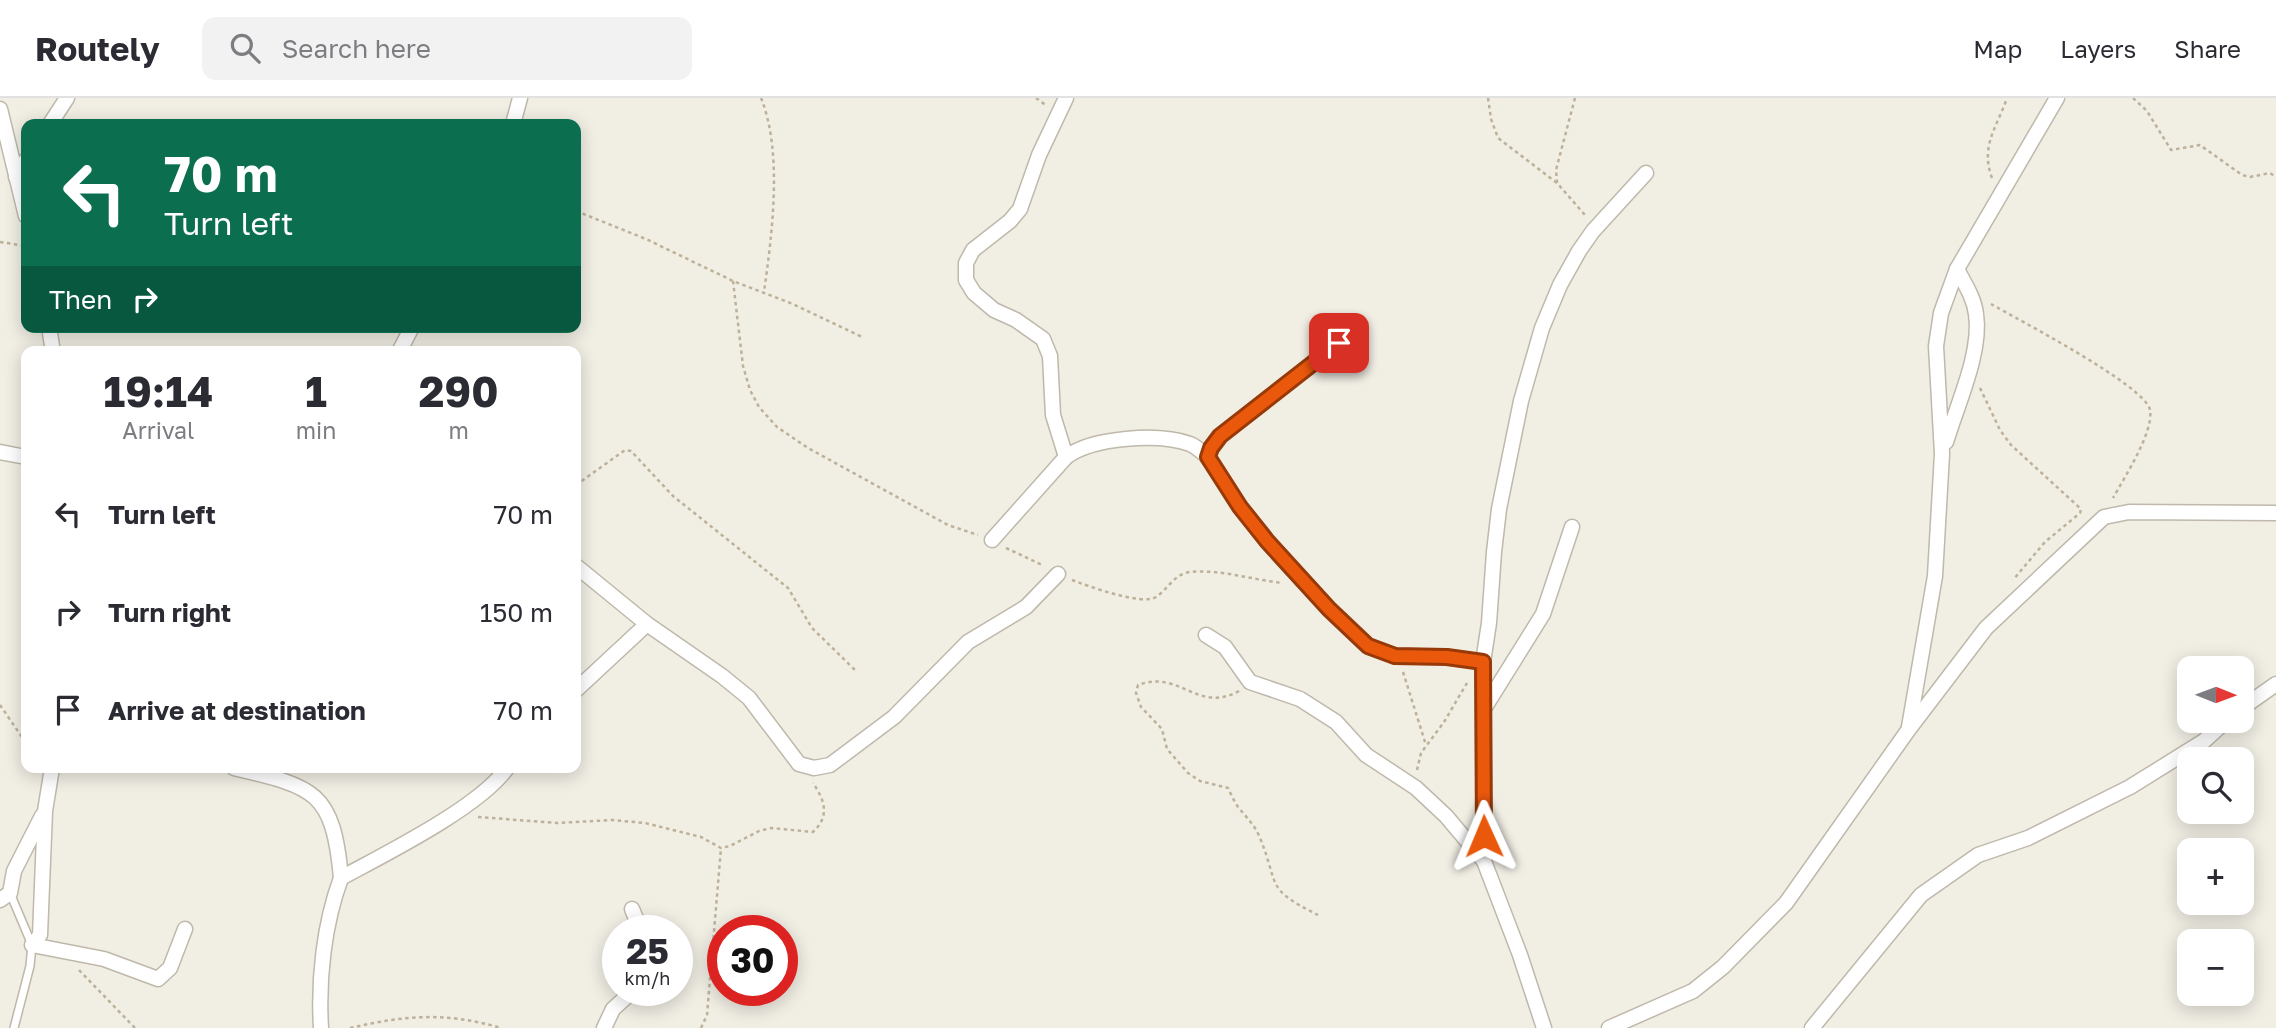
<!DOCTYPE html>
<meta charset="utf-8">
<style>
:root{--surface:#fff;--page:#f2f2f3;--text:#2b2b33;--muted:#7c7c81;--line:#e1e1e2}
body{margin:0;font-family:"Golos Text",sans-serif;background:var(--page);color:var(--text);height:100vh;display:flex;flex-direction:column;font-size:26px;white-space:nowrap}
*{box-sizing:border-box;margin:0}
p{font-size:23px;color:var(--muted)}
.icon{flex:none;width:38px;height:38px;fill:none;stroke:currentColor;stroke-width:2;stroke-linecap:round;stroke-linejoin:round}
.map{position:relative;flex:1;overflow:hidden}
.panel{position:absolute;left:21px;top:248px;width:560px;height:427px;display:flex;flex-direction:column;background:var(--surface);border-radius:14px;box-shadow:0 4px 18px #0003}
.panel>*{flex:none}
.banner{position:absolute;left:21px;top:21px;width:560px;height:214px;border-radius:14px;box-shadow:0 4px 18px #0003;background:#0b6e4f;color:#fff;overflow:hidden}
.needle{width:46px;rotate:91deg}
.tools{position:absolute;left:2177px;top:558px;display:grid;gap:14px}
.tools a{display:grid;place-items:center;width:77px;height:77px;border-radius:14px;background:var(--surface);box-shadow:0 4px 18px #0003;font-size:35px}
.speed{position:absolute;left:602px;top:817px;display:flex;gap:14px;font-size:35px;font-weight:700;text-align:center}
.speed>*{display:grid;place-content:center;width:91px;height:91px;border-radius:50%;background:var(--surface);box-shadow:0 4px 18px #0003;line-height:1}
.speed small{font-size:18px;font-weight:400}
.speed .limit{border:10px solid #d22;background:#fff;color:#111}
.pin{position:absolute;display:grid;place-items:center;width:60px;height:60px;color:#fff;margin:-30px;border-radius:14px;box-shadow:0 4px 10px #0006}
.me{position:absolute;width:77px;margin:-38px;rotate:359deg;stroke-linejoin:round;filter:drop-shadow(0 0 5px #0008)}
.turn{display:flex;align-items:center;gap:24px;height:147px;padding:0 28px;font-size:32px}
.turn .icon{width:91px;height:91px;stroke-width:2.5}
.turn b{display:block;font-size:49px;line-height:60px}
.then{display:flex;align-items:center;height:66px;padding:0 28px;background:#0003;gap:14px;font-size:26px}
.eta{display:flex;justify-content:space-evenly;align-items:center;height:119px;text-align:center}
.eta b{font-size:42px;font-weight:700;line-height:49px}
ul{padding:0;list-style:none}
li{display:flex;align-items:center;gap:21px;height:98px;padding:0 28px}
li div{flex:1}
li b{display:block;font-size:26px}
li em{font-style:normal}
header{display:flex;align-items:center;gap:42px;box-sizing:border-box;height:98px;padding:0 35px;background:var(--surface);border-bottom:2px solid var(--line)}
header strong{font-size:33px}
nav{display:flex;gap:38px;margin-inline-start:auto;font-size:24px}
.search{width:490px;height:63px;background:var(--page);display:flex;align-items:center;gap:18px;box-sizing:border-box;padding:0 24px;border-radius:14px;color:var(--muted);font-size:26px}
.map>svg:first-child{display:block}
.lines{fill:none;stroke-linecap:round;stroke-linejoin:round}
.lane-casing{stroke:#bfb8ab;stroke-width:10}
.street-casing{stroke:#bfb8ab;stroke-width:17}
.path{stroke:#bdb19a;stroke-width:2.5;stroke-dasharray:3.5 3.5;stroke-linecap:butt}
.lane{stroke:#fff;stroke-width:7}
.street{stroke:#fff;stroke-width:14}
.route-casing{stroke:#983908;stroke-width:18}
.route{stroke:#ea580c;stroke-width:12}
</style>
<header>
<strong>Routely</strong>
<div class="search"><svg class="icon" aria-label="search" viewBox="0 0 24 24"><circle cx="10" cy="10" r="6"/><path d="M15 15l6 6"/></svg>Search here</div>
<nav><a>Map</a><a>Layers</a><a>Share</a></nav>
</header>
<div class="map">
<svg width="2276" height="930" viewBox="0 0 2276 930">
<rect width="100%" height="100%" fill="#f1eee4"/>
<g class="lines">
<g class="lane-casing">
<polyline id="lane" points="10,795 32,847 30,868 14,930"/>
</g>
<g class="street-casing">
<g id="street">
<polyline points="1066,0 1039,57 1020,111 1010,123 973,152 966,165 966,182 974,195 994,212 1016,222 1043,241 1050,258 1053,317 1066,359"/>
<polyline points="0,11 26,118"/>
<polyline points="50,26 67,0"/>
<polyline points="513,26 520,0"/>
<polyline points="16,79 26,62"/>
<polyline points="49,229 53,254"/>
<polyline points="1339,245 1220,338 1211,350 1208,359 1240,409 1267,443 1329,511 1368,548 1395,558 1447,559 1483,564"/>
<polyline points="399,254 412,229"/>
<path d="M 1946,344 C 1957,307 1982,254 1976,216 C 1974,199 1964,185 1957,171"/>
<polyline points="0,354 26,359"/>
<path d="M 992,442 L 1066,359 C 1093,339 1159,335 1190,346 C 1197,349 1202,354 1208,359"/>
<polyline points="576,468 647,526 722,578 749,600 799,666 814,670 830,667 894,619 968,544 1026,509 1058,476"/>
<polyline points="1206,537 1225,549 1250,584 1300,601 1336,624 1366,657 1416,690 1446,718 1484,763"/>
<polyline points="576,592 647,526"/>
<polyline points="1485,609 1543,516 1572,429"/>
<polyline points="2242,610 2276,586"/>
<polyline points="1909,629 1935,478 1942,356 1936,248 1941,215 1957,171 2057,0"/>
<polyline points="52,670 45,713 40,837 32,847 104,861 158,881 170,870 185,831"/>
<path d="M 234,670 C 315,689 333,693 341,780"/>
<polyline points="0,802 10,795 14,773 42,718"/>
<polyline points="632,811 641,833"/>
<path d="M 321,930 C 318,881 324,826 341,780 C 385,756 480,709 507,670"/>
<polyline points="604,930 613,911 634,892"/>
<polyline points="1544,930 1520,857 1484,763 1483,564 1489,525 1494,454 1499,411 1521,303 1542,230 1560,187 1579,153 1593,133 1646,75"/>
<polyline points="1609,930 1693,893 1723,869 1786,805 1909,631 1986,530 2104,419 2129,414 2276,415"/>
<polyline points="1812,930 1921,797 1978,757 2028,740 2130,689 2204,643 2226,623"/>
</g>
</g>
<g class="path">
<path d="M 761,0 C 783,54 772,137 764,194"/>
<polyline points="1036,0 1047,8"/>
<polyline points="1488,0 1491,21 1498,40 1557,85"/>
<polyline points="1575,0 1556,72 1557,85 1585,117"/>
<polyline points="2133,0 2147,13 2171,52 2200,47 2242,77 2250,79 2270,75 2276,79"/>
<path d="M 1992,80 C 1980,48 1997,29 2007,0"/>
<polyline points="576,113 646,141 733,183 793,206 864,240"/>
<polyline points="0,144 26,148"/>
<polyline points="733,183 743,268 750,292 759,309 777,329 808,350 948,427 978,437"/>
<path d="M 1991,206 C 2017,221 2146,288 2150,312 C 2154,334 2124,380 2113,400"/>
<polyline points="1980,290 2000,332 2011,347 2081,411 2080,415 2045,444 2013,482"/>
<polyline points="576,387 625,352 631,353 673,398 788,490 812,530 855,572"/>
<polyline points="1006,450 1044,468"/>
<path d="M 1072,482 C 1088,488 1142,508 1156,499 C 1168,491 1174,476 1190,474 C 1220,471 1253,482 1283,485"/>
<polyline points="1403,574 1426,647"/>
<path d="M 1239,593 C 1197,616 1180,571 1138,587 L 1136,595 L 1141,609 L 1162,631 L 1167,651 L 1188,675 L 1200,683 L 1228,690 C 1231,696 1234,703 1238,709 C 1246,719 1255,727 1260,740 C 1280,789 1264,790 1318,817"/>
<polyline points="0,607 26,645"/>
<polyline points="1417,672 1421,655 1444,624 1467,585"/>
<path d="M 478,719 L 557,725 L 612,722 L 645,725 L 701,739 L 721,750 L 730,748 L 759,733 L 771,730 L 813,734 C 830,718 825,703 813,685"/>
<polyline points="79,872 135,930"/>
<path d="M 350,930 C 406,917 447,914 501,930"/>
<polyline points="701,930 707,917 721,750"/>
</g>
<use href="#lane" class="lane"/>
<use href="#street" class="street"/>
</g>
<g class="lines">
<g class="route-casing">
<polyline id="route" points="1339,245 1220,338 1211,350 1208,359 1240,409 1267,443 1329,511 1368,548 1395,558 1447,559 1483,564 1484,738"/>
</g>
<use href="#route" class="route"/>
</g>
</svg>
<div class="tools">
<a><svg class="needle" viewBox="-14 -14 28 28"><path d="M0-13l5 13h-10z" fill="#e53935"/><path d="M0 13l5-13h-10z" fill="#7c7c81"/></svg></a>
<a><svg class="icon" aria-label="search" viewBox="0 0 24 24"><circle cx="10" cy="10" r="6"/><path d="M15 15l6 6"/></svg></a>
<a>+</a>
<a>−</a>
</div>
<div class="speed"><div>25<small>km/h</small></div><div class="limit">30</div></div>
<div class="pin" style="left:1339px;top:245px;background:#d93025"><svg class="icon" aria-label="arrive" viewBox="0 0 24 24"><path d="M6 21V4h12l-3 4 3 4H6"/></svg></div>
<svg class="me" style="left:1484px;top:738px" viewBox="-20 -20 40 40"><path d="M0-17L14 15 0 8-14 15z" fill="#ea580c" stroke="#fff" stroke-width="4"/></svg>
<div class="banner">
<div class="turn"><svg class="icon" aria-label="left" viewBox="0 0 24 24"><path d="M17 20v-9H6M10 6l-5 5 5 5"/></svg><div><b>70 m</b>Turn left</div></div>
<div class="then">Then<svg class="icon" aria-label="right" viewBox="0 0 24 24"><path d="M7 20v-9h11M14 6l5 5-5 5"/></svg></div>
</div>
<section class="panel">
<div class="eta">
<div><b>19:14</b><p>Arrival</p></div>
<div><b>1</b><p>min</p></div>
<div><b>290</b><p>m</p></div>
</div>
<ul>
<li><svg class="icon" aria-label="left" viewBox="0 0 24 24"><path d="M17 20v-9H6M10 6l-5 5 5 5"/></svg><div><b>Turn left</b></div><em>70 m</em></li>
<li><svg class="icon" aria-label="right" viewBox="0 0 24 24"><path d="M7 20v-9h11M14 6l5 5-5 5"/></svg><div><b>Turn right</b></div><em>150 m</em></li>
<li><svg class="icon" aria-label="arrive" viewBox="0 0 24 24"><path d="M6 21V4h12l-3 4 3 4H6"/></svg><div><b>Arrive at destination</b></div><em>70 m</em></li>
</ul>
</section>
</div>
